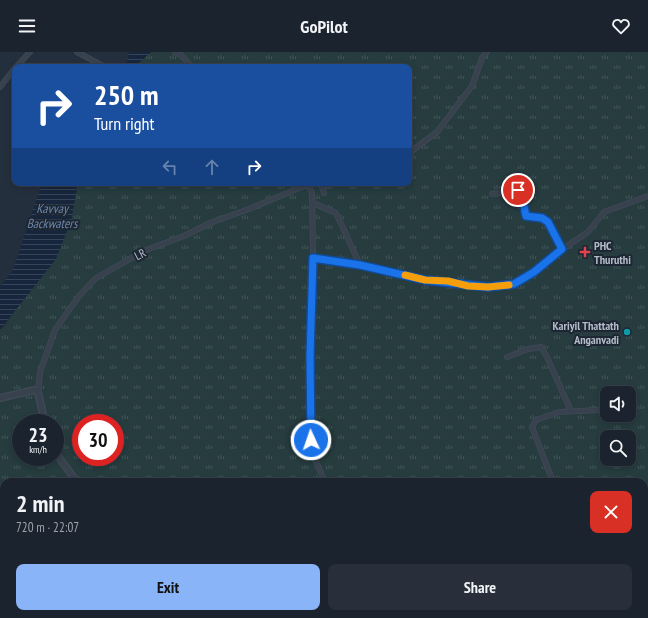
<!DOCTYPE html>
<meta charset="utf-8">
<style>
:root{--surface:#1b232e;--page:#282f3a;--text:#f1f3f6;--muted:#a0a4aa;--line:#39404a;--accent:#8ab4f8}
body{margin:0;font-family:"PT Sans Narrow",sans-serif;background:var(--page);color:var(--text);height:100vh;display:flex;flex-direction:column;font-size:15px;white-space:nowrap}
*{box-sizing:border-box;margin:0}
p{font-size:13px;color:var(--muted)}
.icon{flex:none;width:22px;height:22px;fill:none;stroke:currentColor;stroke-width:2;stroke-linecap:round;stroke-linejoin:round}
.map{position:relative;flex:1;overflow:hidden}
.side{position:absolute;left:0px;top:426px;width:648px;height:140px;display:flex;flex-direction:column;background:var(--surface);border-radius:12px 12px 0 0;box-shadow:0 2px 6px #0003,0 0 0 1px var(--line)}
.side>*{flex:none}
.top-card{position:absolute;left:12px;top:12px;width:400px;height:122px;border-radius:8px;box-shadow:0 2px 6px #0003,0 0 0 1px var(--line);background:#1a4fa0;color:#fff;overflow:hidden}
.tools{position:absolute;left:600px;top:334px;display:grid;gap:8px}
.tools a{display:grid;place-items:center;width:36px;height:36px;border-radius:8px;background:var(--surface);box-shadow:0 2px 6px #0003,0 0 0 1px var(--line);font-size:20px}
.speed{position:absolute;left:12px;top:362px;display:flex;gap:8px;font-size:20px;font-weight:700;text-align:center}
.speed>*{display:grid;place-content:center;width:52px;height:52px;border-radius:50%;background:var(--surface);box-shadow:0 2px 6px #0003,0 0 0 1px var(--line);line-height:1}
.speed small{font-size:10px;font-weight:400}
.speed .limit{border:6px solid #d22;background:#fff;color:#111}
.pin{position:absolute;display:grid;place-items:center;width:34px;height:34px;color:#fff;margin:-17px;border:2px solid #fff;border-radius:50%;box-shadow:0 1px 4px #0007}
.me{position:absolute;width:44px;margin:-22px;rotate:357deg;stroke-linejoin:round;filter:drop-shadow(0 0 3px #0008)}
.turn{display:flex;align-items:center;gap:14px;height:84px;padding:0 16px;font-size:18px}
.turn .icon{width:52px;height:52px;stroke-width:2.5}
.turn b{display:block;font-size:28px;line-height:34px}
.lanes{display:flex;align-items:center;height:38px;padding:0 16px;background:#0003;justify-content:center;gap:20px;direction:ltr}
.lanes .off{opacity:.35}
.round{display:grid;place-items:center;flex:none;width:42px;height:42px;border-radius:8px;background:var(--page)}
.summary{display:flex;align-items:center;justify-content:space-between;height:68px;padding:0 16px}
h1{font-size:24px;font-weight:800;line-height:30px}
.cta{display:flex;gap:8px;margin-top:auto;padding:8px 16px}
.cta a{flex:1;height:46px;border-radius:8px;background:var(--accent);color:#111;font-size:16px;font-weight:800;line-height:46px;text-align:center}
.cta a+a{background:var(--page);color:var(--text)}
header{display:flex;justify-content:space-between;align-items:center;height:52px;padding:0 16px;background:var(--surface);font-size:18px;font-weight:800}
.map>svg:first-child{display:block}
.grass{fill:url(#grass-tufts);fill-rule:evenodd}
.water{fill:url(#water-rules)}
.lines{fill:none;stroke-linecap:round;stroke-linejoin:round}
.minor-casing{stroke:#414a57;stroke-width:6}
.tertiary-casing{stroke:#414a57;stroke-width:8}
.secondary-casing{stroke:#414a57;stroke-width:8}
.minor{stroke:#38414e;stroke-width:4.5}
.tertiary{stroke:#38414e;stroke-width:5.5}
.secondary{stroke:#465061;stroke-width:6}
.route-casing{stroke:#114b97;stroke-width:10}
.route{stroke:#1a73e8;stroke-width:7}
.slow{stroke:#f59e0b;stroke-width:7}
.health-dot{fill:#e0444e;stroke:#1d2633;stroke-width:1.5}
.culture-dot{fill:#0f9aa8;stroke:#1d2633;stroke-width:1.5}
.labels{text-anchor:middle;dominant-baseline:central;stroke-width:4;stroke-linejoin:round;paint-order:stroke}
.poi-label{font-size:12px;font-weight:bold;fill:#b4bcc9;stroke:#1d2633;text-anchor:start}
.street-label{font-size:12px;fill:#b4bcc9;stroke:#1d2633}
.water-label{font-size:13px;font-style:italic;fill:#6d86a8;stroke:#1d2633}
</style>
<header><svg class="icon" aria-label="menu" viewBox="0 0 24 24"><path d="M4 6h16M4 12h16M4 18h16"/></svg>GoPilot<svg class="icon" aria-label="heart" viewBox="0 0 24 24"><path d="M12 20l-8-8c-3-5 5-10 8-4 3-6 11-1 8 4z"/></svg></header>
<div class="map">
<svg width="648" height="566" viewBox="0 0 648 566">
<defs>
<pattern id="grass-tufts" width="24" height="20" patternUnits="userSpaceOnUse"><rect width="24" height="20" fill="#263c3f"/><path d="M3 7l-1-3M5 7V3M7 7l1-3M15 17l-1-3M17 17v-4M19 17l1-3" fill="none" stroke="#435659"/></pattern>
<pattern id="water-rules" width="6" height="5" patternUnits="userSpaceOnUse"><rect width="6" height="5" fill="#17263c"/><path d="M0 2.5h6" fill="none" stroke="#364457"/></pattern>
</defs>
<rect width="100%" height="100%" fill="#242f3e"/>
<path class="grass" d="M 151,0 L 648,0 L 648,566 L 0,566 L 0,278 L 4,275 L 71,169 L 78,131 L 409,131 L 409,15 L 134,15 ZM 607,341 L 629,341 L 629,363 L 607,363 ZM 21,371 L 55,371 L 55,405 L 21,405 ZM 81,371 L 115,371 L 115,405 L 81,405 ZM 607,385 L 629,385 L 629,407 L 607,407 ZM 4,430 L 644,430 L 644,562 L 4,562 Z"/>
<g class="water">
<polygon points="129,0 151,0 134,15 122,15 128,8"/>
<polygon points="42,131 78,131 71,169 56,207 0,278 0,235 13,218"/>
</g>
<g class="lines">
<g class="minor-casing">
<g id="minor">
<polyline points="77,0 105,15"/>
<polyline points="175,0 181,3 192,15"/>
<polyline points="16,15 30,0"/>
<polyline points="0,35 15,16"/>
<polyline points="409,101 437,80 472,34 482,6 487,0"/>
<polyline points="307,131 312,141 313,199 310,303 310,374 313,403 325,430"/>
<polyline points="321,131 324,141"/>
<polyline points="492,142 518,139 522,145 526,164 542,165 548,170 562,197"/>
<polyline points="313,151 336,161 360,213"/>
<polyline points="313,206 360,213 425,228 448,229 469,234 488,235 514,232 534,220 555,202 588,180 604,160 648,144"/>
<polyline points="507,305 528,297 541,295 547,305 571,359"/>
<polyline points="38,340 40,320 55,278 79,244 96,226 146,198 184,184 210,171 249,157 311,131"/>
<polyline points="553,430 532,375 536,368 559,360 599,358 607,355"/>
<polyline points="87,562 91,565 95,566"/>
<polyline points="124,566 133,564 140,566"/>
<polyline points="242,566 247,562"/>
</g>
</g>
<g class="tertiary-casing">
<g id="tertiary">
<polyline points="0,346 34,338 38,340 45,371"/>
<polyline points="55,400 77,430"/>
<polyline points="644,486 648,484"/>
<polyline points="372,562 374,566"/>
<polyline points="493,566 495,562"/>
</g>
</g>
<g class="secondary-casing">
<g id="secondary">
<polyline points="0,467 4,470"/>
<polyline points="16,566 21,562"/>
</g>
</g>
<use href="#minor" class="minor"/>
<use href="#tertiary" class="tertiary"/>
<use href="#secondary" class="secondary"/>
</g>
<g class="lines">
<g class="route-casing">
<polyline id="route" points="311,388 310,304 313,206 360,213 425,228 488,235 514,232 534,220 562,197 548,170 542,166 526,164 522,145 518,138"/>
</g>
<use href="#route" class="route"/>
<polyline class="slow" points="405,223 425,228 448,229 468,234 488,235 509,233"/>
</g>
<path class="health-dot" d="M583 194h4v4h4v4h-4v4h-4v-4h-4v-4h4z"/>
<circle class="culture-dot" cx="627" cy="280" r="4"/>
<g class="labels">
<g class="poi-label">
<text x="594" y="193">PHC<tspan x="594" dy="14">Thuruthi</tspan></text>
<text x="619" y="273" text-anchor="end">Kariyil Thattath<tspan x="619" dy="14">Anganvadi</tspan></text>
</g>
<g class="street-label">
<text transform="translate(140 202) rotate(-28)">LR</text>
</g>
<g class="water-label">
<text x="52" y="156">Kavvay<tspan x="52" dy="15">Backwaters</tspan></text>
</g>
</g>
</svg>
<div class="tools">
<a><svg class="icon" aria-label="sound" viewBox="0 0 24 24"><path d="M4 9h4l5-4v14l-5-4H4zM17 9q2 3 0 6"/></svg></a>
<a><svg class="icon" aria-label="search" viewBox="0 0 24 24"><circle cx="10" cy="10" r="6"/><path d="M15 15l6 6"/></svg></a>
</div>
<div class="speed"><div>23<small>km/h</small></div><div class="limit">30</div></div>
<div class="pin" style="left:518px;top:138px;background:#d93025"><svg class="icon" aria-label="arrive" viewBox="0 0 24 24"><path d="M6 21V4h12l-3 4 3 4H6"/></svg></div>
<svg class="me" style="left:311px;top:388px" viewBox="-20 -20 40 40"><circle r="17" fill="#1a73e8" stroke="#fff" stroke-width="3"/><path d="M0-11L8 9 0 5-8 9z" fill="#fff"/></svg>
<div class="top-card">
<div class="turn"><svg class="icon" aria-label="right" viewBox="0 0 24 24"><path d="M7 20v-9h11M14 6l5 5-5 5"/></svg><div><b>250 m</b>Turn right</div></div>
<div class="lanes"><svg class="icon off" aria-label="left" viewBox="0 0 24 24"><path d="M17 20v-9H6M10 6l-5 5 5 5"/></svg><svg class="icon off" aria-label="ahead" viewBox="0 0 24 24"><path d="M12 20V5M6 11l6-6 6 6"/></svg><svg class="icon" aria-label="right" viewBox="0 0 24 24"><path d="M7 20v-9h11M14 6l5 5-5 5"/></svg></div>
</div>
<section class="side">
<div class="summary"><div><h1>2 min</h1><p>720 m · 22:07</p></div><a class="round" style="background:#d93025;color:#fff"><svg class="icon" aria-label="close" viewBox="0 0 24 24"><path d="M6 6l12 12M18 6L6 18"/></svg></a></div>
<div class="cta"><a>Exit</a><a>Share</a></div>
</section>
</div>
